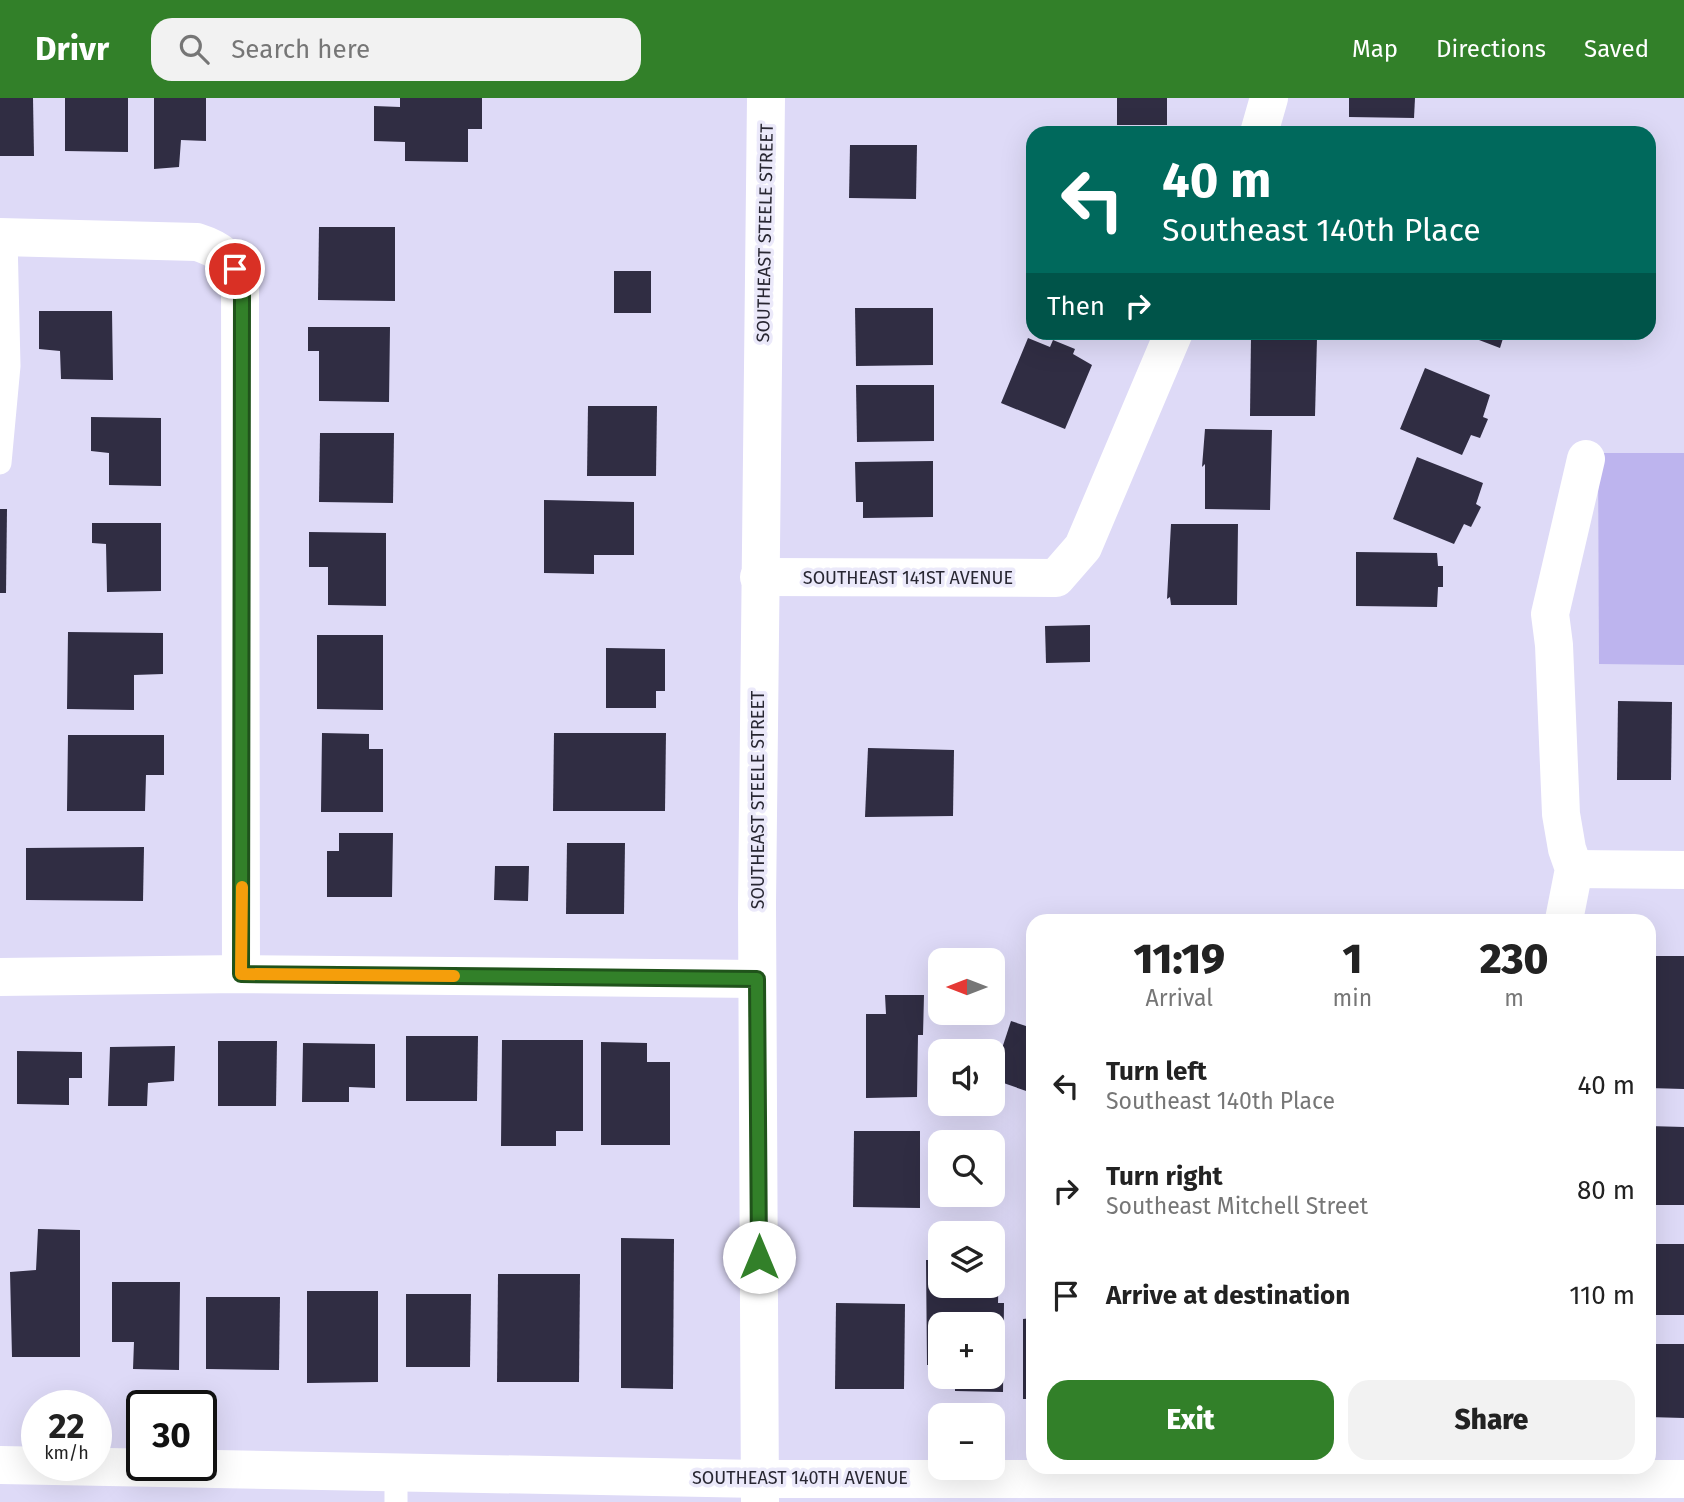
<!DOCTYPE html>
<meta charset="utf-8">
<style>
:root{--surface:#fff;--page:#f2f2f2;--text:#222;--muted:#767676;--accent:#328029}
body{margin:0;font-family:"Fira Sans",sans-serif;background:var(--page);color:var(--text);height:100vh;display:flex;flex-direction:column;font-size:26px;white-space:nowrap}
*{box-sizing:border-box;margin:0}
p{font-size:23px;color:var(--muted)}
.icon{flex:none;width:38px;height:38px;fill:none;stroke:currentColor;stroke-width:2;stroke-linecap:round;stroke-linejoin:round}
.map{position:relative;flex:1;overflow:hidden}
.side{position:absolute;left:1026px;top:816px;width:630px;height:560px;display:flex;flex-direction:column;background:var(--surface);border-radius:21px;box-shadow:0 7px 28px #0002}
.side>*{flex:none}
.guide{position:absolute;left:1026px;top:28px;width:630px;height:214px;border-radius:21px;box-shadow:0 7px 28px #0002;background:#00695c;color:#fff;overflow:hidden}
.needle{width:46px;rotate:270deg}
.controls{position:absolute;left:928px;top:850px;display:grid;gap:14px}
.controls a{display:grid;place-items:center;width:77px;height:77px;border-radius:14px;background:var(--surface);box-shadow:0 7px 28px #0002;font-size:35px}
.speed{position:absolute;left:21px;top:1292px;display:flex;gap:14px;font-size:35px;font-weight:700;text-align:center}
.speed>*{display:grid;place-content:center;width:91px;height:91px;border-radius:50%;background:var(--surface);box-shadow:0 7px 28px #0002;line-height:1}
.speed small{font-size:18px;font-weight:400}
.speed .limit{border:4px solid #111;border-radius:10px;background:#fff;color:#111}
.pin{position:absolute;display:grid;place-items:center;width:60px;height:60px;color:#fff;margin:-30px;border:4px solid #fff;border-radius:50%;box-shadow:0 2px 7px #0007}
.me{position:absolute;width:77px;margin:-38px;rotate:0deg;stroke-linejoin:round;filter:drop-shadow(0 0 5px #0008)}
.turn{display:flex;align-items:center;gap:24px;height:147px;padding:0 21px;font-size:32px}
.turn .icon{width:91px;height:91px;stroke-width:2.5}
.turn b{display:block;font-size:49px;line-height:60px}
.then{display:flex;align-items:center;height:66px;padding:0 21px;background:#0003;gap:14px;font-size:26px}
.eta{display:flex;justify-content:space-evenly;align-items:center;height:119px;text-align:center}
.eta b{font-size:42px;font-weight:800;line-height:49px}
.cta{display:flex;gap:14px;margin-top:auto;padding:14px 21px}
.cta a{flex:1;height:80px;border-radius:21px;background:var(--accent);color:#fff;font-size:28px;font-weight:800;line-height:80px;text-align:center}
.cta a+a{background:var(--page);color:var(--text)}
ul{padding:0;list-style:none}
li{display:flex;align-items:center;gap:21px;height:105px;padding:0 21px}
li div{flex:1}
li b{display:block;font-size:26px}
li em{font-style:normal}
header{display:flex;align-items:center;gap:42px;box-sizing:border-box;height:98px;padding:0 35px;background:var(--accent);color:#fff}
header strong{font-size:33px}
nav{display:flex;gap:38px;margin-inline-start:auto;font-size:24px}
.search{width:490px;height:63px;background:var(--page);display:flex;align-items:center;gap:18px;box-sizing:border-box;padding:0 24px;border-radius:21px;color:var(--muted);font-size:26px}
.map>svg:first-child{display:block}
.green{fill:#bdb4ee}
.building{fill:#302d43}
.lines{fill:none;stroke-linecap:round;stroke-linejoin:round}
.lane{stroke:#fff;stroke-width:23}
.street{stroke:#fff;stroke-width:38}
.route-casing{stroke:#20531b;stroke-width:18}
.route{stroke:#328029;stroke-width:12}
.slow{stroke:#f59e0b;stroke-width:12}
.labels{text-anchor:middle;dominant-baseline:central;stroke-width:7;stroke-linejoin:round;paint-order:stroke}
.street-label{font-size:18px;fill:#282732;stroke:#ebe9fa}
</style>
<header>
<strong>Drivr</strong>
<div class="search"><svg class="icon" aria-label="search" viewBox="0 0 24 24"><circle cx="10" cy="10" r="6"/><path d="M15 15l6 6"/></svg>Search here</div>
<nav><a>Map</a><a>Directions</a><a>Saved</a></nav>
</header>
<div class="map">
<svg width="1684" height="1404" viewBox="0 0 1684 1404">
<rect width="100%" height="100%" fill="#dedaf7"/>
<polygon class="green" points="1598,355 1684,355 1684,567 1599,566"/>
<g class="building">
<polygon points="0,0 33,0 34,58 0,58"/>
<polygon points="65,0 128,0 128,54 65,53"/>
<polygon points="154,0 206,0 206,43 181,42 179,69 154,71"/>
<polygon points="400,0 482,0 482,31 468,31 468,64 405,63 405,44 374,43 374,8 400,9"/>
<rect x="1117" y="0" width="50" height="27"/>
<polygon points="1349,0 1415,0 1414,20 1349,19"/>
<polygon points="850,47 917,47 916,101 849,100"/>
<polygon points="319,129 395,129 395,203 318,202"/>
<rect x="614" y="173" width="37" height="42"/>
<polygon points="855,210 933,210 933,267 856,268"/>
<polygon points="39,213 112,213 113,282 61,281 60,253 39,251"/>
<polygon points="308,229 390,229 389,304 319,303 319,253 308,253"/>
<polygon points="1458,234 1505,234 1500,250"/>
<polygon points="1251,238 1317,240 1315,318 1250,318"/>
<polygon points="1028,240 1050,249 1053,242 1075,251 1073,256 1092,267 1065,331 1001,305"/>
<polygon points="1425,270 1490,297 1483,319 1488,321 1480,340 1471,337 1462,357 1400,331"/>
<polygon points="856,287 934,287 934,343 857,344"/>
<polygon points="588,308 657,308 656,378 587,378"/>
<polygon points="91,319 161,320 161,388 109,387 109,355 91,353"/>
<polygon points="1205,331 1272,332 1270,412 1205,411 1205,366 1202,369"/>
<polygon points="320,335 394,335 393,405 319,404"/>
<polygon points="1417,359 1483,385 1476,406 1481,409 1471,429 1464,426 1454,446 1393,421"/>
<polygon points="933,363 933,419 863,420 863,404 856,404 855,364"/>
<polygon points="544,402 634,404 634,457 594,457 594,476 544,475"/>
<polygon points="0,411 7,411 6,495 0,495"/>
<polygon points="92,425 161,425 161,493 107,494 106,446 92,445"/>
<polygon points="1171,426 1238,426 1237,507 1171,507 1170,499 1167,501"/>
<polygon points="309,434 386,435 386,508 328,507 328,469 309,469"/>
<polygon points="1356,454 1437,455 1438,468 1443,468 1443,489 1438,489 1437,509 1356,508"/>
<polygon points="1090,527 1090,564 1046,565 1045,528"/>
<polygon points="68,534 163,535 163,576 134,577 134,612 67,611"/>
<polygon points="317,537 383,537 383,612 317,611"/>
<polygon points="606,550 665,551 665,593 656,593 656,610 606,610"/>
<polygon points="1618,603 1672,604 1671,682 1617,682"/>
<polygon points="322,635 369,636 369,651 383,651 383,714 321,714"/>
<polygon points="554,635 666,635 665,713 553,713"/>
<polygon points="68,637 164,637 164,677 146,677 145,713 67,713"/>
<polygon points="868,650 954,652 953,718 865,719"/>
<polygon points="339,735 393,735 392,799 327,799 327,753 339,753"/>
<polygon points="567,745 625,745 624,816 566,816"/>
<polygon points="144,749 143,803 26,802 26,750"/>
<polygon points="495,768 529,768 528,803 494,802"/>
<polygon points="1648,858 1684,858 1684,991 1648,990"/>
<polygon points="885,897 924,897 923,937 918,937 917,999 866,1000 866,916 886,916"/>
<polygon points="1011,923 1032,930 1032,995 992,981"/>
<polygon points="406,938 478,938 477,1003 406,1003"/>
<polygon points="502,942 583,942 583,1033 556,1033 556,1048 501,1048"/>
<polygon points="218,943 277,943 276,1008 218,1008"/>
<polygon points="601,944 647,945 647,964 670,964 670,1047 601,1047"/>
<polygon points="303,945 375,946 375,990 349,989 349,1004 302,1004"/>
<polygon points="175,948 174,983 148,985 147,1008 108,1008 110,949"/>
<polygon points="17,953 82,954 82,980 69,980 69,1007 17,1006"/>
<polygon points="1648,1028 1684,1029 1684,1107 1648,1107"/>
<polygon points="854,1033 920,1033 920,1110 853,1109"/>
<polygon points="38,1131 80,1132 80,1259 12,1259 10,1174 36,1172"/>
<polygon points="621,1140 674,1141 673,1291 621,1290"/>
<rect x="1648" y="1146" width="36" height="71"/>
<polygon points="926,1162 940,1162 940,1188 992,1188 992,1162 999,1162 998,1205 1004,1205 1003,1294 955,1293 955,1279 992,1279 992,1227 940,1227 940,1267 927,1267"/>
<polygon points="498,1176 580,1176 579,1284 497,1284"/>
<polygon points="112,1184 180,1184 179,1272 133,1271 134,1244 112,1244"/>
<polygon points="307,1193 378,1193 378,1284 307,1285"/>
<polygon points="406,1196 471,1196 470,1269 406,1269"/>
<polygon points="206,1199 280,1199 279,1272 206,1271"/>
<polygon points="836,1205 905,1206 904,1291 835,1291"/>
<polygon points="1032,1220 1032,1301 1023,1301 1023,1221"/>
<polygon points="1648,1246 1684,1246 1684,1320 1648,1319"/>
</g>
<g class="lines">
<g class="lane">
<polyline points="0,365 9,268 6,139"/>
<polyline points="396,1404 396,1374"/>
</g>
<g class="street">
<polyline points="1259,35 1269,0"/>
<path d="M 0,139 L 197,144 C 219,151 231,160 240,182 L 241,876"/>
<polyline points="759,479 1056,480 1083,449 1174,234"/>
<polyline points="1574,771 1684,772"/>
<polyline points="1564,822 1574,771 1567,751 1561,716 1554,547 1550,516 1586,361"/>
<polyline points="0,879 241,876 757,881"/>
<polyline points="0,1367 760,1381 1684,1381"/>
<polyline points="760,1404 757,807 766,0"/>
</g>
</g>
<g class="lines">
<g class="route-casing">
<polyline id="route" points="235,171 242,193 241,876 757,881 759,1159"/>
</g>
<use href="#route" class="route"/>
<polyline class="slow" points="242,789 241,876 454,878"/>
</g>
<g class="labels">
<g class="street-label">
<text transform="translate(765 135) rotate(-89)">SOUTHEAST STEELE STREET</text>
<text x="908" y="480">SOUTHEAST 141ST AVENUE</text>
<text transform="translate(758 702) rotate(-90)">SOUTHEAST STEELE STREET</text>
<text x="800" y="1380">SOUTHEAST 140TH AVENUE</text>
</g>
</g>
</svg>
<div class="controls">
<a><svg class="needle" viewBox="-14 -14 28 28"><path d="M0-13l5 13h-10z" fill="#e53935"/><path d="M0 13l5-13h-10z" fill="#767676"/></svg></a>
<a><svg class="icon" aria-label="sound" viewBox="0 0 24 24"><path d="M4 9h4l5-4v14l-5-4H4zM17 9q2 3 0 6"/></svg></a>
<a><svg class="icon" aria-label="search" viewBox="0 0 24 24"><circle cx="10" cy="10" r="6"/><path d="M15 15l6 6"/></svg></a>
<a><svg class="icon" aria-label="layers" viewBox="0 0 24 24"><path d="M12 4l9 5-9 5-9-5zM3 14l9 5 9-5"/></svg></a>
<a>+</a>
<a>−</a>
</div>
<div class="speed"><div>22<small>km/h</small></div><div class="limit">30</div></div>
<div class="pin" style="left:235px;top:171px;background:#d93025"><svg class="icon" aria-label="arrive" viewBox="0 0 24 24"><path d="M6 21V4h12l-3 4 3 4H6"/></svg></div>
<svg class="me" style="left:759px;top:1159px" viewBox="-20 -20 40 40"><circle r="19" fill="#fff"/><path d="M0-13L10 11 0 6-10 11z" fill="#328029"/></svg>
<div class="guide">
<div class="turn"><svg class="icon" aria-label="left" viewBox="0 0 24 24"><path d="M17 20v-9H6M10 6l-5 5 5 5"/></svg><div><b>40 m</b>Southeast 140th Place</div></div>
<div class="then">Then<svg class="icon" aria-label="right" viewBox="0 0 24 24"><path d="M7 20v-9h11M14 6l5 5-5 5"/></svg></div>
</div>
<section class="side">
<div class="eta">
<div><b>11:19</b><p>Arrival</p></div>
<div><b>1</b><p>min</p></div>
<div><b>230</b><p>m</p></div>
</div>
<ul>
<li><svg class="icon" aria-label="left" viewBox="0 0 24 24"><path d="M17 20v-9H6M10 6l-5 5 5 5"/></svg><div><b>Turn left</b><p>Southeast 140th Place</p></div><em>40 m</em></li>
<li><svg class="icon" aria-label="right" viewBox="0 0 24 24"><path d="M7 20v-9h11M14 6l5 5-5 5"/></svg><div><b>Turn right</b><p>Southeast Mitchell Street</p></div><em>80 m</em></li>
<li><svg class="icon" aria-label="arrive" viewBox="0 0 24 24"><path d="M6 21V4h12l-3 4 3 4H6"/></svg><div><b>Arrive at destination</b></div><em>110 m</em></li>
</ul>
<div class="cta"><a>Exit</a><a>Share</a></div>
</section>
</div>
